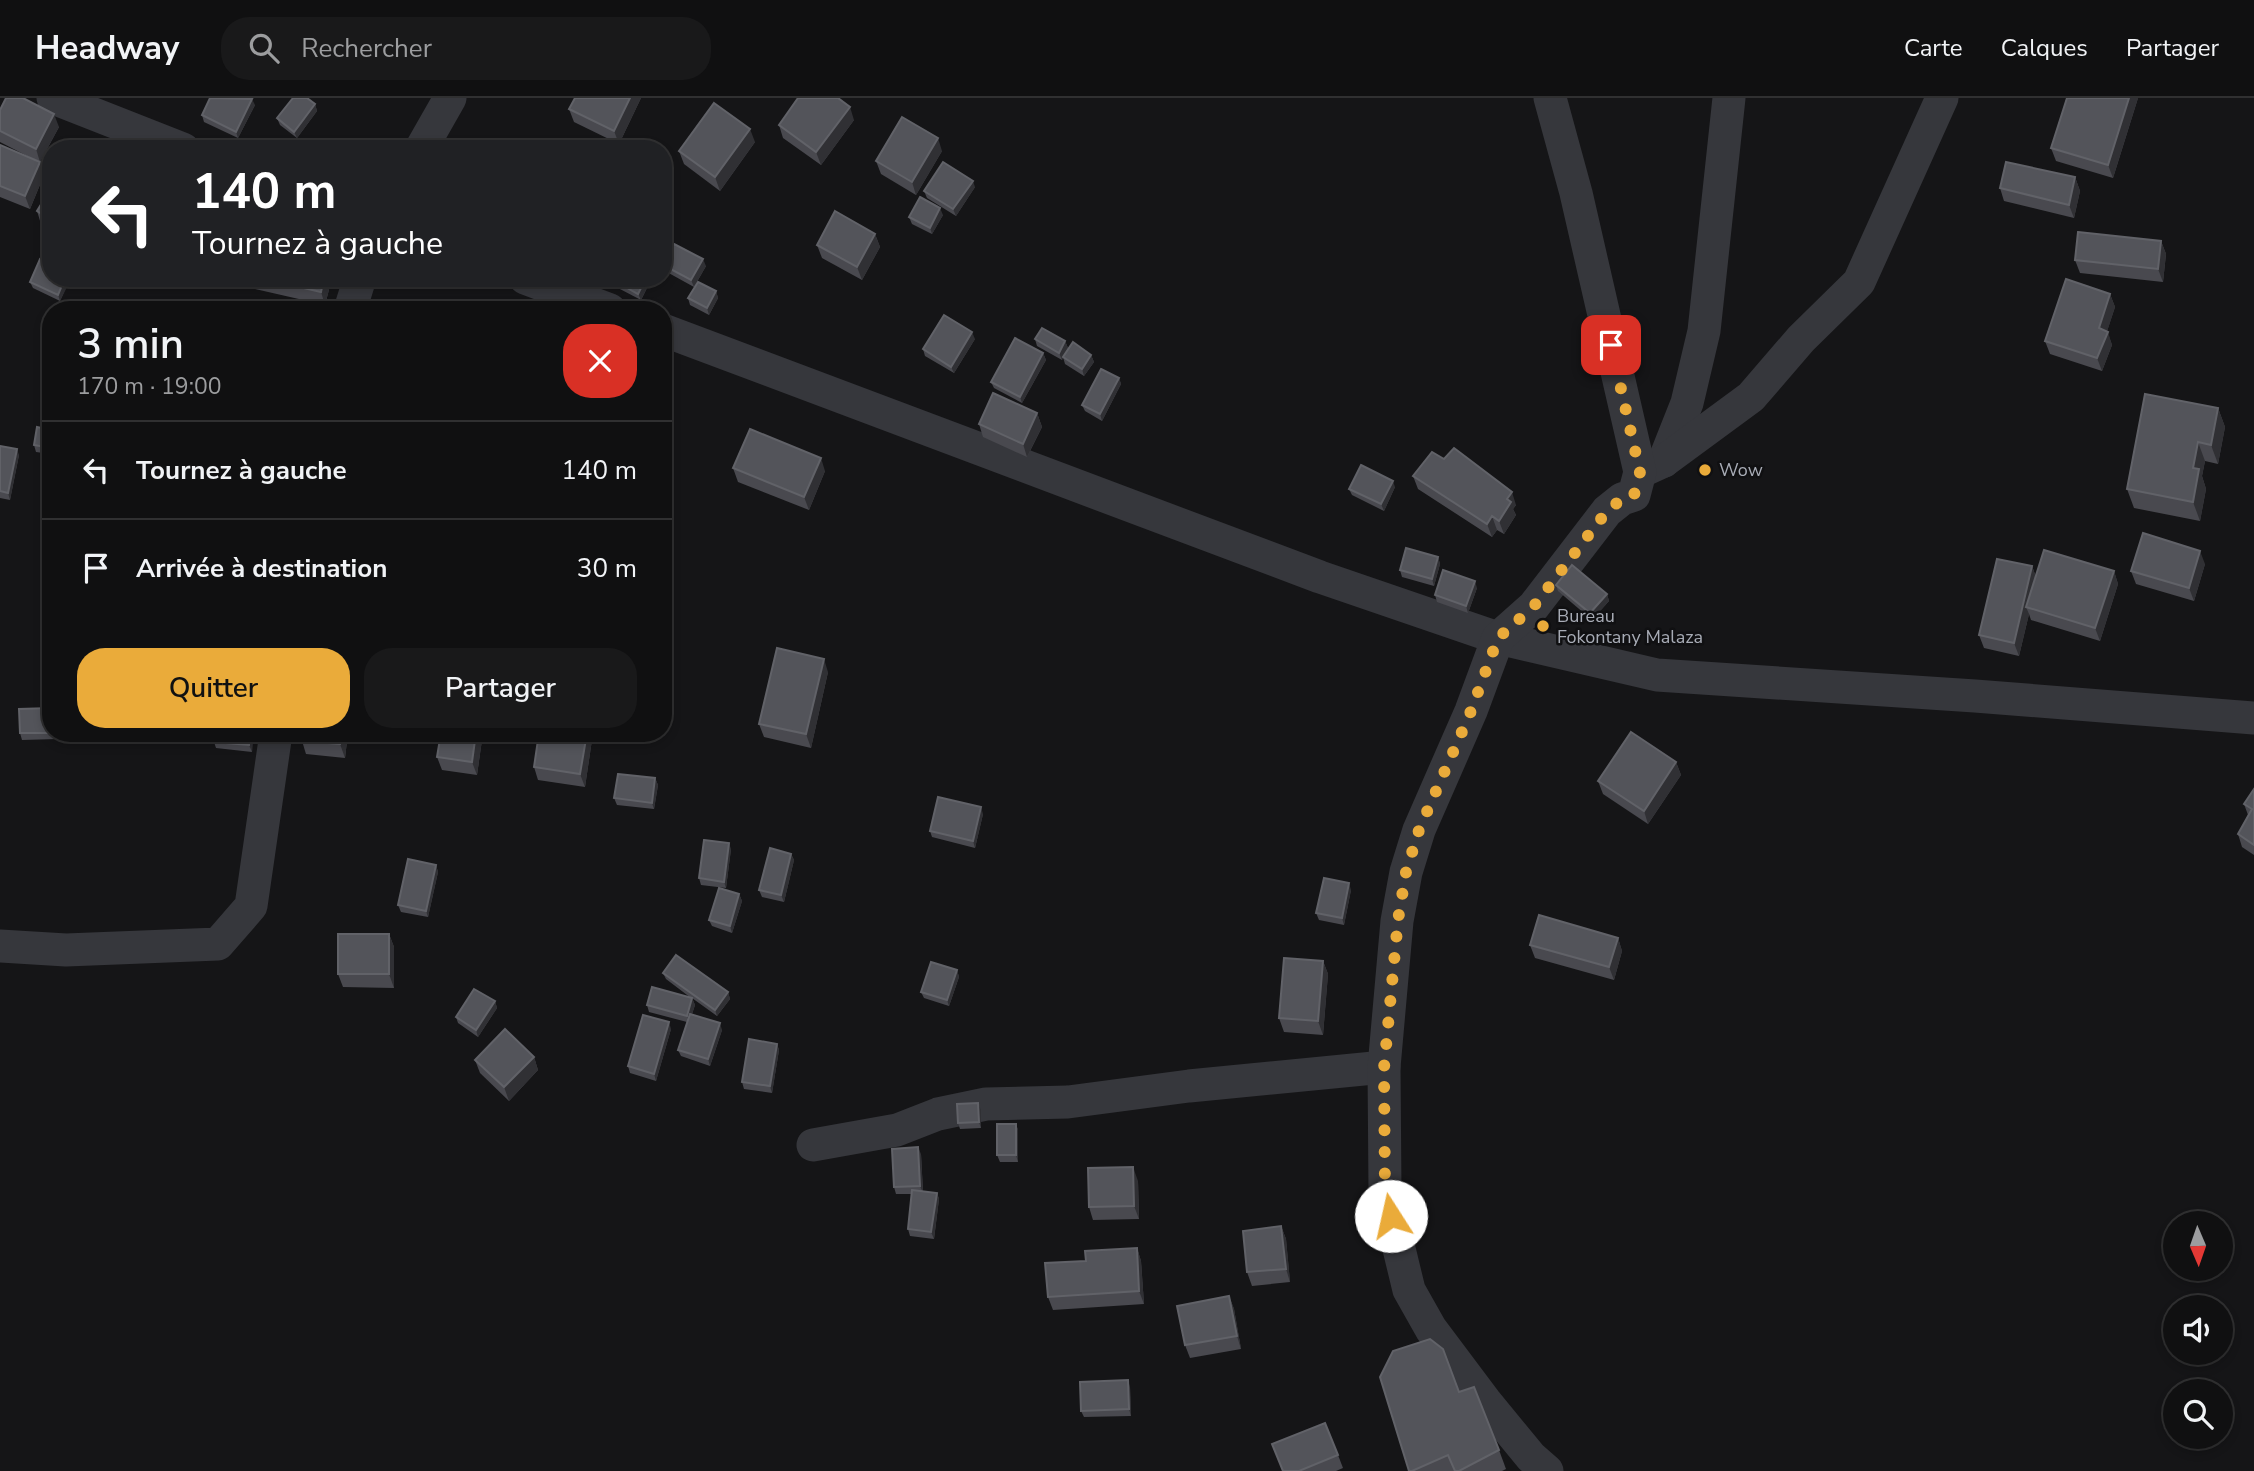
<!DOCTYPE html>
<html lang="fr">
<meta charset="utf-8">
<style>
:root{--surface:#101011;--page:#19191a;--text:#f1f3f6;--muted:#9c9d9f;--line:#303031;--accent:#eaab3a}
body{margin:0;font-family:"Nunito Sans",sans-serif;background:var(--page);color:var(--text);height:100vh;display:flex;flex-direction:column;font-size:26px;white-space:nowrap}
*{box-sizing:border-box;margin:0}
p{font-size:23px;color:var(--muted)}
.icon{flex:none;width:38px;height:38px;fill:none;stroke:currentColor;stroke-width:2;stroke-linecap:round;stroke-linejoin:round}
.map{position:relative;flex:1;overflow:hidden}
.panel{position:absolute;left:42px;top:203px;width:630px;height:441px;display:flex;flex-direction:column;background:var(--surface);border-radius:28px;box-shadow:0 4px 10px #0003,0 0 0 2px var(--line)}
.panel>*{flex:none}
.banner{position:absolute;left:42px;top:42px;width:630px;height:147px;border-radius:28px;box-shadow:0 4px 10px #0003,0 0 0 2px var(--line);background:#202124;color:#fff;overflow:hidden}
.needle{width:46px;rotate:178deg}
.fabs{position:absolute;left:2163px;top:1113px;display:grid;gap:14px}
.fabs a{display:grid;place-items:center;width:70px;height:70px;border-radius:50%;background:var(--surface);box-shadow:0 4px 10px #0003,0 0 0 2px var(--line);font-size:35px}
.pin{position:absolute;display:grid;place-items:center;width:60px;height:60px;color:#fff;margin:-30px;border-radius:14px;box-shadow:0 4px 10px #0006}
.me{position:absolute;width:77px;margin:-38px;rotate:350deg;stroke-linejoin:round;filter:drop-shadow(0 0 5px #0008)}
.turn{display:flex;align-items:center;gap:24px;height:147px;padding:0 35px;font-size:32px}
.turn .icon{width:91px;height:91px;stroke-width:2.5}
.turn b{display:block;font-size:49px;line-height:60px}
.round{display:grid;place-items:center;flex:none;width:74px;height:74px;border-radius:28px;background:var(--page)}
.overview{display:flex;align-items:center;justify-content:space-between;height:119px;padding:0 35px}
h1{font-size:42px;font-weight:600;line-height:52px}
.cta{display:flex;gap:14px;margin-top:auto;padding:14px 35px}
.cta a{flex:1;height:80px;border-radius:28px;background:var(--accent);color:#111;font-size:28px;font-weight:600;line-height:80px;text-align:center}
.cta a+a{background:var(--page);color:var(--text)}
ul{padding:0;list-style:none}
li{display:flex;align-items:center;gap:21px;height:98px;padding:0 35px;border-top:2px solid var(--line)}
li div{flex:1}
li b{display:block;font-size:26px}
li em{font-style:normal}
header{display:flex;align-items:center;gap:42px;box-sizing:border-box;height:98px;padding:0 35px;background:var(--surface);border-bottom:2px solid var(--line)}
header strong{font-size:33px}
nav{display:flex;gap:38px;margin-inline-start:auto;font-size:24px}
.search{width:490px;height:63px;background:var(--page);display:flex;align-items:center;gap:18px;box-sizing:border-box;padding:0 24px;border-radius:28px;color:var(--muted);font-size:26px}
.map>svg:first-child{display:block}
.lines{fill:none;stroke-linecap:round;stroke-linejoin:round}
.street{stroke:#36373c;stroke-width:33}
.wall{fill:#49494f}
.shaded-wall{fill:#303034}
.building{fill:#53545a;stroke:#616268;stroke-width:2}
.route{stroke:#eaab3a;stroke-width:12;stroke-dasharray:0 21.6}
.poi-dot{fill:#eaab3a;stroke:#101012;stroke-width:2.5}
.labels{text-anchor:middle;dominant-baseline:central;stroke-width:5;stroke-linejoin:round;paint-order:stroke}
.poi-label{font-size:18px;fill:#a8acb6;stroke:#101012;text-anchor:start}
</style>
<header>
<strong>Headway</strong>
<div class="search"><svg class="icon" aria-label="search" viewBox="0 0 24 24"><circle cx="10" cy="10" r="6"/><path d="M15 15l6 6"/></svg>Rechercher</div>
<nav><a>Carte</a><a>Calques</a><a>Partager</a></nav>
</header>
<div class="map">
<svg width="2254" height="1373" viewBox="0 0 2254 1373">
<rect width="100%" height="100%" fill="#151517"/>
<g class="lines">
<g class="street">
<polyline points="53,0 183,51"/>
<polyline points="421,51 450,0"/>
<polyline points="525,180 610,212"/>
<polyline points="350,212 360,180"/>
<polyline points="663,232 1320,479 1498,540 1657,577 1975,598 2254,620"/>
<polyline points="1664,363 1687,305 1704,233 1729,0"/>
<polyline points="1640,374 1664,363 1751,299 1801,241 1859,184 1942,0"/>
<polyline points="0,848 66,852 218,846 251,808 276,635"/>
<polyline points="813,1047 897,1032 938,1016 986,1006 1068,1004 1189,988 1384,969"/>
<polyline points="1547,1373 1531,1359 1485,1303 1431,1231 1409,1192 1385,1093 1384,969 1397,823 1406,774 1419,732 1471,613 1498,540 1534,508 1607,413 1622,401 1634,397 1640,374 1576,95 1550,0"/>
</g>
</g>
<g class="wall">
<polygon points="641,0 619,46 574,24 569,11"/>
<polygon points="2138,0 2113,80 2056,63 2051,50"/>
<polygon points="315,6 317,13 297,40 280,27 277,20"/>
<polygon points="255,7 238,40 204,24 202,17"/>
<polygon points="0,12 59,29 40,64 44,77 30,111 0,99 0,47 35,62 0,44"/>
<polygon points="854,22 821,67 783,40 779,27"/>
<polygon points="755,44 720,93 684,66 679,53"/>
<polygon points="942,53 916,97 881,76 876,63"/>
<polygon points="2075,79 2080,93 2074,120 2004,103 2000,90"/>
<polygon points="975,89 956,118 927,100 924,93"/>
<polygon points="51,90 51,132 41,126 37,113"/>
<polygon points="943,117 932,136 912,126 909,119"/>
<polygon points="875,136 880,149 862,182 822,160 817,147"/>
<polygon points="2161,143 2166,156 2163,184 2080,175 2075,162"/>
<polygon points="663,166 706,168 694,189 665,173"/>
<polygon points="51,180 70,180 60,203 33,190 30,184"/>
<polygon points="223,180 332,180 325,207 224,184"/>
<polygon points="617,180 652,180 641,202 618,190 615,183"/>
<polygon points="716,193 718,200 709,217 690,207 688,200"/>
<polygon points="2110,196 2115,209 2107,233 2112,247 2102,273 2050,256 2045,243"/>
<polygon points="975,241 954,275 925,258 923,251"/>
<polygon points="1035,241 1065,243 1068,250 1063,259 1091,257 1094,264 1084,278 1065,266 1063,259 1062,262 1037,248"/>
<polygon points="1043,255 1046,262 1022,305 994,290 991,284"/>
<polygon points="1119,280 1121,286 1102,323 1085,313 1082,307"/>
<polygon points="2218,310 2225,329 2218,366 2205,363 2202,378 2206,391 2200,423 2134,410 2127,391"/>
<polygon points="1037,315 1042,329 1027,359 983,339 979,326"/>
<polygon points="51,332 51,356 36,354 34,347"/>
<polygon points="0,348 19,357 10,402 0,400"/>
<polygon points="733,370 825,373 809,412 738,384"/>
<polygon points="1413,378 1516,407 1513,411 1516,417 1504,436 1497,432 1492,439 1418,391"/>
<polygon points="1395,389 1384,413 1352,397 1349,391"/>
<polygon points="1438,459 1440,466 1434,488 1402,479 1400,472"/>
<polygon points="2205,466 2194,503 2136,486 2131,473"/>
<polygon points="2032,468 2036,479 2114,473 2118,486 2100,543 2031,522 2029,516 2019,558 1984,550 1979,537"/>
<polygon points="1556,487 1607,496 1609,503 1592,522 1558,493"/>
<polygon points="1477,490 1468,515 1437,504 1435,497"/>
<polygon points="828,574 811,650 764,639 759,626"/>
<polygon points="20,635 58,635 58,641 22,642"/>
<polygon points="215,635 253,635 252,654 216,650 214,644"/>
<polygon points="348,635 345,660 306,656 302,643"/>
<polygon points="483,635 477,677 442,672 437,659"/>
<polygon points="539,635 593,635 585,689 538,682 534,669"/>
<polygon points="1676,664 1681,677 1648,726 1603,696 1598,683"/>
<polygon points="655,680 658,687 654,711 617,707 614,700"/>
<polygon points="2254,691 2254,757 2242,749 2238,736 2248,717 2244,706"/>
<polygon points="983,716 975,750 932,739 930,733"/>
<polygon points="731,751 726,790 701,787 699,780"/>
<polygon points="791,756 794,762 784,804 762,799 759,792"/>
<polygon points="436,767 438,774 428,819 401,814 398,807"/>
<polygon points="1351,792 1344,827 1319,822 1316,815"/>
<polygon points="739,796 742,803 732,835 712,828 709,822"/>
<polygon points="389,836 394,849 394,890 343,889 338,876"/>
<polygon points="1618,840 1622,853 1614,882 1535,860 1530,847"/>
<polygon points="1323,863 1328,876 1323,937 1284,934 1279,920"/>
<polygon points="957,872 959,879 949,908 924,900 921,894"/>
<polygon points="663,875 728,894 730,901 717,918 692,900 695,907 692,916 722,932 710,968 681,958 678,952 687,924 649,914 647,907 691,900 666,881"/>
<polygon points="495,903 497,910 478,939 458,925 456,919"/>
<polygon points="671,931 656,983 630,975 628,968"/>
<polygon points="777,946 779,952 772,995 744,991 742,984"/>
<polygon points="534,959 538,972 509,1003 480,975 475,962"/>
<polygon points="981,1012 981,1030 960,1031 958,1025"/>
<polygon points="1016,1026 1018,1032 1018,1064 1000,1064 997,1057"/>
<polygon points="921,1056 923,1093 937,1095 939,1101 934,1141 910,1138 908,1131 912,1096 896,1096 894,1089"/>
<polygon points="1138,1083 1139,1121 1093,1122 1089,1109"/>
<polygon points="1281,1128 1286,1141 1290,1184 1252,1188 1247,1174"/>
<polygon points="1137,1150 1141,1163 1144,1206 1053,1212 1048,1199 1086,1163"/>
<polygon points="1229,1198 1234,1211 1241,1251 1190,1260 1185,1247"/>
<polygon points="1130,1289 1131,1318 1084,1319 1081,1313"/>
<polygon points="1459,1294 1499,1352 1506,1371 1502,1373 1409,1373"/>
<polygon points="1338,1357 1343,1370 1336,1373 1282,1373"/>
</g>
<g class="shaded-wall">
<polygon points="630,0 641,0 619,46 614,33"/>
<polygon points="2129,0 2138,0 2113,80 2108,67"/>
<polygon points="252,1 255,7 238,40 236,34"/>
<polygon points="315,6 317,13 297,40 294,34"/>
<polygon points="850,9 854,22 821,67 816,54"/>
<polygon points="54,16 59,29 40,64 36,51"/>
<polygon points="750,31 755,44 720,93 715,79"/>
<polygon points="938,40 942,53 916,97 912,84"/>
<polygon points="40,64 44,77 30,111 25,98"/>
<polygon points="2075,79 2080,93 2074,120 2069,107"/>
<polygon points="973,83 975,89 956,118 953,111"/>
<polygon points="940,110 943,117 932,136 930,130"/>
<polygon points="875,136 880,149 862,182 857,169"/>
<polygon points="2161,143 2166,156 2163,184 2158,171"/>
<polygon points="703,161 706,168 694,189 691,182"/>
<polygon points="65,180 71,181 60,203 58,197"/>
<polygon points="324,180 332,180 325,207 321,194"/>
<polygon points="646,180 652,180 641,202 638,196"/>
<polygon points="716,193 718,200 709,217 707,210"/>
<polygon points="2110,196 2115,209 2104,243 2099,230"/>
<polygon points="972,234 975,241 954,275 951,269"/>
<polygon points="2108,234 2112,247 2102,273 2097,260"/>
<polygon points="1065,243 1068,250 1062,262 1059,255"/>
<polygon points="1043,255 1046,262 1022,305 1020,299"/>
<polygon points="1091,257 1094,264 1084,278 1082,271"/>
<polygon points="1119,280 1121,286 1102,323 1100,316"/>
<polygon points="2218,310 2225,329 2218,366 2211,347"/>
<polygon points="1037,315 1042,329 1027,359 1023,346"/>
<polygon points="2198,344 2205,363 2202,378 2206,391 2200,423 2193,404 2193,370"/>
<polygon points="17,351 19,357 10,402 8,395"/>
<polygon points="821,360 825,373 809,412 804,399"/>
<polygon points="1393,383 1395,389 1384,413 1381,406"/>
<polygon points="1512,394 1516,407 1513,411 1516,417 1504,436 1499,423 1507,401"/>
<polygon points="1492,418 1497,432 1492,439 1487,426"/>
<polygon points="2200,453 2205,466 2194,503 2189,490"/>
<polygon points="1438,459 1440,466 1434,488 1432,481"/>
<polygon points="2032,468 2037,482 2026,509 2029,516 2019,558 2014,545"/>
<polygon points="2114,473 2118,486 2100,543 2095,530"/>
<polygon points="1475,483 1477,490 1468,515 1466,508"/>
<polygon points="1607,496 1609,503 1592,522 1590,515"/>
<polygon points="824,561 828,574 811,650 806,636"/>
<polygon points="250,635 253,635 252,654 249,647"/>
<polygon points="342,635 348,635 345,660 340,646"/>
<polygon points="476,635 483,635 477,677 472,664"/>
<polygon points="587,635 593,635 585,689 580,676"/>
<polygon points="1676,664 1681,677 1648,726 1644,713"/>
<polygon points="655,680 658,687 654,711 652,705"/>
<polygon points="981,709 983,716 975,750 973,743"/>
<polygon points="729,745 731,751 726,790 724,784"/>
<polygon points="791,756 794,762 784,804 781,797"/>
<polygon points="436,767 438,774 428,819 426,813"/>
<polygon points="1349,785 1351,792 1344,827 1342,820"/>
<polygon points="739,796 742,803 732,835 730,828"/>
<polygon points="389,836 394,849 394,890 389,876"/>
<polygon points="1618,840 1622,853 1614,882 1609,869"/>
<polygon points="1323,863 1328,876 1323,937 1318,923"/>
<polygon points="957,872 959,879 949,908 947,902"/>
<polygon points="728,894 730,901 717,918 715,912"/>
<polygon points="692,900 695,907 689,925 687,918"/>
<polygon points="495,903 497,910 478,939 476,932"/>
<polygon points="669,924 671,931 656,983 654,976"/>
<polygon points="720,925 722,932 710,968 708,961"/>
<polygon points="777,946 779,952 772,995 770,988"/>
<polygon points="534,959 538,972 509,1003 504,989"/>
<polygon points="978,1005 981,1012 981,1030 979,1024"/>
<polygon points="1016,1026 1018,1032 1018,1064 1016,1057"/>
<polygon points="918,1049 921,1056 923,1095 920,1088"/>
<polygon points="1133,1069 1138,1083 1139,1121 1134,1108"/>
<polygon points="937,1095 939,1101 934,1141 931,1134"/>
<polygon points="1281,1128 1286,1141 1290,1184 1286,1171"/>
<polygon points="1137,1150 1141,1163 1144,1206 1139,1193"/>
<polygon points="1229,1198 1234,1211 1241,1251 1237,1238"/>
<polygon points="1128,1282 1130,1289 1131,1318 1129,1311"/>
</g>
<g class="building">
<polygon points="6,0 23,0 54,16 36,51 0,33 0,12"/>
<polygon points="210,0 252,1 236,34 202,17"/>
<polygon points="293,0 307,0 315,6 294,34 277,20"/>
<polygon points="575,0 630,0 614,33 569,11"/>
<polygon points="798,0 838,0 850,9 816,54 779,27"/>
<polygon points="2067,0 2129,0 2108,67 2051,50"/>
<polygon points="714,5 750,31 715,79 679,53"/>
<polygon points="902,19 938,40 912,84 876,63"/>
<polygon points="0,47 40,64 25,98 0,88"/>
<polygon points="943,64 973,83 953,111 924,93"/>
<polygon points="2006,64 2075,79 2069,107 2000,90"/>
<polygon points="51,90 51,122 37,113"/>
<polygon points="920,99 940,110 930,130 909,119"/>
<polygon points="835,113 875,136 857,169 817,147"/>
<polygon points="2078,134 2161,143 2158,171 2075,162"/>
<polygon points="674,146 703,161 691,182 663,167"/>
<polygon points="40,161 51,166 51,180 65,180 58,197 30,184"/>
<polygon points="261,180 324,180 321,194"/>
<polygon points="617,180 646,180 638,196 615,183"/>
<polygon points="2066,181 2110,196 2099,230 2108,234 2097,260 2045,243"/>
<polygon points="698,184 716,193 707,210 688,200"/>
<polygon points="944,217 972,234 951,269 923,251"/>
<polygon points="1042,230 1065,243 1059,255 1035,241"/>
<polygon points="1015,240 1043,255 1020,299 991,284"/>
<polygon points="1073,244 1091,257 1082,271 1063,259"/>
<polygon points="1101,271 1119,280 1100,316 1082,307"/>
<polygon points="993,295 1037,315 1023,346 979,326"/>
<polygon points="2145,296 2218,310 2211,347 2198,344 2193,370 2199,371 2193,404 2127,391"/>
<polygon points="37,329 51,332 51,350 34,347"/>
<polygon points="750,331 821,360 804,399 733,370"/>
<polygon points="0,348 17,351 8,395 0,393"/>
<polygon points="1454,350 1512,394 1507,401 1511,404 1499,423 1492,418 1487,426 1413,378 1432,354 1444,361"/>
<polygon points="1361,367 1393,383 1381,406 1349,391"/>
<polygon points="2143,435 2200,453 2189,490 2131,473"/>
<polygon points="1406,450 1438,459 1432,481 1400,472"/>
<polygon points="2044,452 2114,473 2095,530 2026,509"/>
<polygon points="1997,461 2032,468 2014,545 1979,537"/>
<polygon points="1572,467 1607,496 1590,515 1556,487"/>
<polygon points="1443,472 1475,483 1466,508 1435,497"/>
<polygon points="777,550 824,561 806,636 759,626"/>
<polygon points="51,610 51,635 20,635 19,611"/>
<polygon points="1631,634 1676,664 1644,713 1598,683"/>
<polygon points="215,635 250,635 249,647 214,644"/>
<polygon points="303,635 342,635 340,646 302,643"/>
<polygon points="441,635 476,635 472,664 437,659"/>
<polygon points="539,635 587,635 580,676 534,669"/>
<polygon points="618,676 655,680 652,705 614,700"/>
<polygon points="2254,691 2254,747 2238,736 2252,711 2244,706"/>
<polygon points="938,699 981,709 973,743 930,733"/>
<polygon points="704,742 729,745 724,784 699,780"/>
<polygon points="770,750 791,756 781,797 759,792"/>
<polygon points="408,761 436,767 426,813 398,807"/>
<polygon points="1324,780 1349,785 1342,820 1316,815"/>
<polygon points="719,790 739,796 730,828 709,822"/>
<polygon points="1539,817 1618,840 1609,869 1530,847"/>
<rect x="338" y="836" width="51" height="40"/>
<polygon points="676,857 728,894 715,912 663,875"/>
<polygon points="1284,860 1323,863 1318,923 1279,920"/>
<polygon points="931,864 957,872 947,902 921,894"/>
<polygon points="652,889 692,900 687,918 647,907"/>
<polygon points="474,891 495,903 476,932 456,919"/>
<polygon points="690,916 720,925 708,961 678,952"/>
<polygon points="643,917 669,924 654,976 628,968"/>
<polygon points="505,931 534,959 504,989 475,962"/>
<polygon points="749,941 777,946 770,988 742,984"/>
<polygon points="978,1005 979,1024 958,1025 957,1006"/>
<rect x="997" y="1026" width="19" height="31"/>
<polygon points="918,1049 920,1088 894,1089 892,1051"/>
<polygon points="1133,1069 1134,1108 1089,1109 1088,1070"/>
<polygon points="912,1092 937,1095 931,1134 908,1131"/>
<polygon points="1281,1128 1286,1171 1247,1174 1243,1133"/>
<polygon points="1137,1150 1139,1193 1048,1199 1045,1165 1086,1163 1085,1153"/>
<polygon points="1229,1198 1237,1238 1185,1247 1177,1208"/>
<polygon points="1430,1241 1443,1251 1459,1294 1474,1289 1499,1352 1459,1373 1455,1373 1448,1357 1412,1373 1409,1373 1380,1279 1393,1253"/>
<polygon points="1128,1282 1129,1311 1081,1313 1080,1284"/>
<polygon points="1325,1325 1338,1357 1299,1373 1283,1373 1272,1346"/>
</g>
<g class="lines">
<polyline class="route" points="1391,1118 1385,1093 1384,970 1398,822 1406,774 1419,732 1471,613 1498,540 1534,508 1607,413 1622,401 1634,397 1640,374 1611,247"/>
</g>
<g class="poi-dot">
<circle cx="1705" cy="372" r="7"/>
<circle cx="1543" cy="528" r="7"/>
</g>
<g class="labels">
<g class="poi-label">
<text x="1719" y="372">Wow</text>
<text x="1557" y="518">Bureau<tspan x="1557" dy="21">Fokontany Malaza</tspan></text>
</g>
</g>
</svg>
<div class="fabs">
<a><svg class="needle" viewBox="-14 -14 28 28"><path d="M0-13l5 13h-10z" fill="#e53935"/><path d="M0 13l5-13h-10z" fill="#9c9d9f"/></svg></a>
<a><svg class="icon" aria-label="sound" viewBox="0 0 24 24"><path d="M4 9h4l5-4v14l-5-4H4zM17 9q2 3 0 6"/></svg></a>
<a><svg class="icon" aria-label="search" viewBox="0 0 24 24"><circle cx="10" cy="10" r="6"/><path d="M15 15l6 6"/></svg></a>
</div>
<div class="pin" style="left:1611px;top:247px;background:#d93025"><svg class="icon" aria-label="arrive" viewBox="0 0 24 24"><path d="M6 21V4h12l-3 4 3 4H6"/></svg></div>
<svg class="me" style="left:1391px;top:1118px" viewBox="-20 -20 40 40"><circle r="19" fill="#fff"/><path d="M0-13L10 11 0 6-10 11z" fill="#eaab3a"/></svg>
<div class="banner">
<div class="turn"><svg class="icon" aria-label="left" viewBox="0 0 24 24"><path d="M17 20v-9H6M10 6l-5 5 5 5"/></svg><div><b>140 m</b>Tournez à gauche</div></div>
</div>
<section class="panel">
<div class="overview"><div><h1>3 min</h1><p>170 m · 19:00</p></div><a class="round" style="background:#d93025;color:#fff"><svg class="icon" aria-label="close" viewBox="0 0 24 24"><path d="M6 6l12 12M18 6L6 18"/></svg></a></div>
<ul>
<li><svg class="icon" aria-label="left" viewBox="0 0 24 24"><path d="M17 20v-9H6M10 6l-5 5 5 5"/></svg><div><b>Tournez à gauche</b></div><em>140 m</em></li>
<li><svg class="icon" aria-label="arrive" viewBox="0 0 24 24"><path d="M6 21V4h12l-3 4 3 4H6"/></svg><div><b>Arrivée à destination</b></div><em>30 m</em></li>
</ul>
<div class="cta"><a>Quitter</a><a>Partager</a></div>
</section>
</div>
